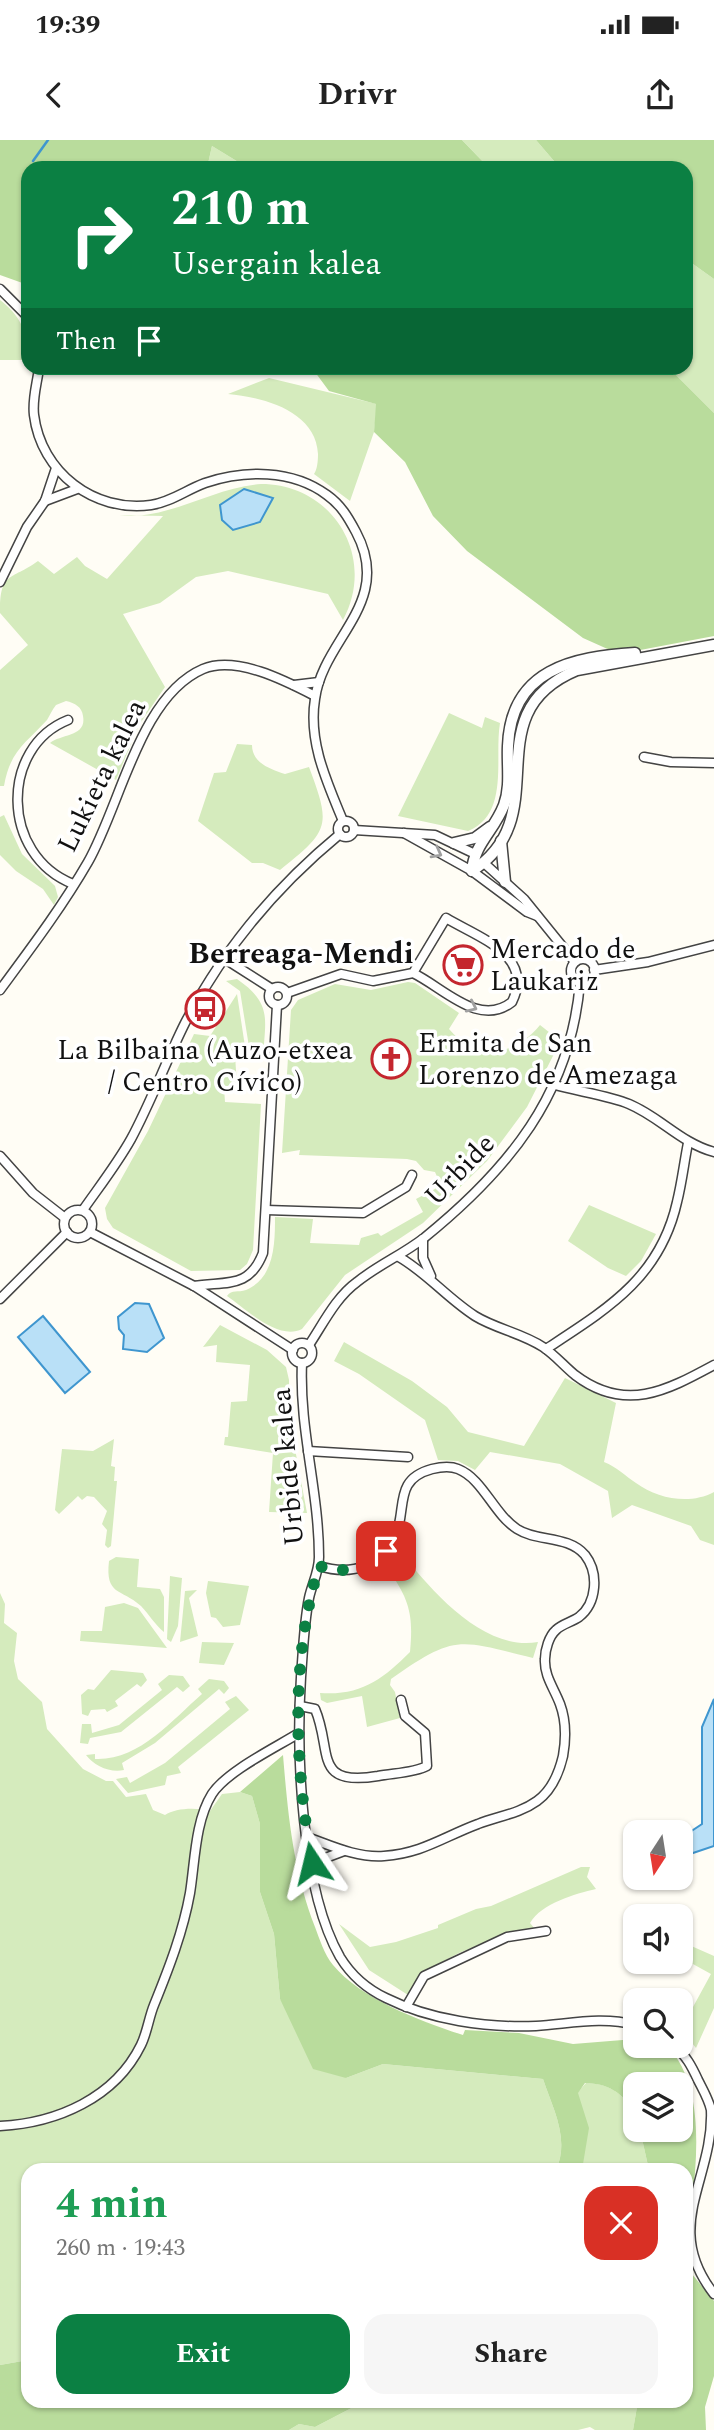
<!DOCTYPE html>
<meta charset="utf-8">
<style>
:root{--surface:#fff;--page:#f6f6f6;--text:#222;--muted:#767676;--accent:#0b8043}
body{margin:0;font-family:Spectral,serif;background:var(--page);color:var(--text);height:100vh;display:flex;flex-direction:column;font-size:26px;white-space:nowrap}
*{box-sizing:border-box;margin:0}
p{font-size:23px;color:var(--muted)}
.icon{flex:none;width:38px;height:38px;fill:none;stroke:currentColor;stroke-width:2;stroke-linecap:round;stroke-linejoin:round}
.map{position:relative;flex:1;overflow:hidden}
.details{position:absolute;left:21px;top:2023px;width:672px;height:245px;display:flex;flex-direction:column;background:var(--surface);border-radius:21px;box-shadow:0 2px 5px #0004}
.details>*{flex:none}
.banner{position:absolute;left:21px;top:21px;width:672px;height:214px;border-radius:21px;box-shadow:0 2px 5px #0004;background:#0b8043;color:#fff;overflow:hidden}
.needle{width:46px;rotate:192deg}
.buttons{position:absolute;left:623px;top:1680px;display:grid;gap:14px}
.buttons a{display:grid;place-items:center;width:70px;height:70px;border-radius:14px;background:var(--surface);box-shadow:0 2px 5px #0004;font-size:35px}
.pin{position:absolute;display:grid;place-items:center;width:60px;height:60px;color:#fff;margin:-30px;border-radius:14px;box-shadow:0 4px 10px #0006}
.me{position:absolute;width:77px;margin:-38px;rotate:350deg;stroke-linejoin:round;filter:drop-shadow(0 0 5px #0008)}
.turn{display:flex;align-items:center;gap:24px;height:147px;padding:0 35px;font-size:32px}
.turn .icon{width:91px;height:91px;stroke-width:2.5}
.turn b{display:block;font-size:49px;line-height:60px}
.then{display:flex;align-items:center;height:66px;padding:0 35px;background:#0003;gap:14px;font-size:26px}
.round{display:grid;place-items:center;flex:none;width:74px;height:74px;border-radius:21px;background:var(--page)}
.overview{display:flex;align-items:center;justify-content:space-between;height:119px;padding:0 35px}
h1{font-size:42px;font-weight:700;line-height:52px;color:#1e9e55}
.action{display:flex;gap:14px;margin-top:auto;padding:14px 35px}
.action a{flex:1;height:80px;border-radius:21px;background:var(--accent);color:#fff;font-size:28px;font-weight:700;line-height:80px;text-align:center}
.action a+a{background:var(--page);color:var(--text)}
.status{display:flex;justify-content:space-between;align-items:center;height:49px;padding:0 35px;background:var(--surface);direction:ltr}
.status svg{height:19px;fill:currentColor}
header{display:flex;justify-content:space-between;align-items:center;height:91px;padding:0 35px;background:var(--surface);font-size:32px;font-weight:700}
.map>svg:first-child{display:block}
.green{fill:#d5ebbd}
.forest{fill:#b9dc9c}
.water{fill:#b9e0f7;stroke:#3f96cf;stroke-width:2}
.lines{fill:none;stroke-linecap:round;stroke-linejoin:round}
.stream{stroke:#3f96cf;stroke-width:2.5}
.minor-casing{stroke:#444;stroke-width:11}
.tertiary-casing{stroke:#444;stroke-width:13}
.minor{stroke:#fff;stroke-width:8}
.tertiary{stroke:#fff;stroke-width:10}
.oneway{stroke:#a0a0a0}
.route{stroke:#0b8043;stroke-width:12;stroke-dasharray:0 21.6}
.labels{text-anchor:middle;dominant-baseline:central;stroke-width:7;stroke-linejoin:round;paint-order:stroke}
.street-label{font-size:28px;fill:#111;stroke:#fff}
.poi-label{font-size:28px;fill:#111;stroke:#fff;text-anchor:start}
.neighbourhood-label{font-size:30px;font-weight:bold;fill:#111;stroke:#fff}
</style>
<div class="status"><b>19:39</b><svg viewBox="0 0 49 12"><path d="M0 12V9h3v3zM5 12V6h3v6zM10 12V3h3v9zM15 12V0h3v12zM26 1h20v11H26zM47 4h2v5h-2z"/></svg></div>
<header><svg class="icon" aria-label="back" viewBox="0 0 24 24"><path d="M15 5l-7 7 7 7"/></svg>Drivr<svg class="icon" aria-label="share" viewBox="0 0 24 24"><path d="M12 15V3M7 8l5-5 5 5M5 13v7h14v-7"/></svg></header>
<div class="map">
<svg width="714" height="2290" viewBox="0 0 714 2290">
<rect width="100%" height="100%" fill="#fffdf5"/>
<g class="green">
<polygon points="462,0 536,0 560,28 489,28"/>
<polygon points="212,6 248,28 207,28"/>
<polygon points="686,119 714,139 714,273 669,228 686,228"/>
<path d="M 0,160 C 19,174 32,197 26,220 L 0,220 Z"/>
<path d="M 269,238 L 377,264 L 374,292 L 350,361 L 314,334 C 317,330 318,322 318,314 C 316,271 263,257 228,254 Z"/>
<path d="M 261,344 C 333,344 377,417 343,480 L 328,454 L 228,431 L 196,437 L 160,463 L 123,474 L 165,547 L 139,585 L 116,640 L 50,603 C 61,594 87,597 83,576 C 82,567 75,563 66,561 L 56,565 C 52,570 50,575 47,580 C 25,604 10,611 4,646 L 0,646 L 0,530 L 28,505 L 0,473 C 0,431 10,441 38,421 L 54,434 L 77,417 L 85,426 L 107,439 L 163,376 L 119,375 C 169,381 212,347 261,344 Z"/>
<path d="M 449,573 L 482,588 L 485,577 L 500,583 C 494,618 510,674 468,691 L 398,676 Z"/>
<path d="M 237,604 L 252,605 C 252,623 270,629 285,634 L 309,627 C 331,686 330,690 280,730 L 263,723 L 252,723 L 198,681 L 214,633 L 226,632 Z"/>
<polygon points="4,675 22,714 55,746 58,757 54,765 43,749 16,731 0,715 0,677"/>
<path d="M 237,839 C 273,864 265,879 263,919 L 259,919 L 259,913 L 250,913 L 240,851 L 226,841 Z"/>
<path d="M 408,842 L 415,843 L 459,873 L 449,889 C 476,921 514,917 540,885 L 559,900 L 555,912 L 527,967 L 487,1021 L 423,1083 L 345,1135 L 302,1189 C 278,1201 246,1169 227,1156 C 232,1149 238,1153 246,1150 C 275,1138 275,1102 275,1077 L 313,1079 L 310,1103 L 359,1105 L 361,1098 L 378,1093 L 381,1096 L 423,1072 L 416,1059 L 435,1049 L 439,1041 L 435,1032 L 424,1030 L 416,1021 L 407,1019 L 299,1015 L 300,1010 L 282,1013 L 291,870 L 298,860 L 335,844 L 371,850 Z"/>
<polygon points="237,854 246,913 235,915 237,946 224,948 225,962 261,964 253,1110 247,1124 240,1130 191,1131 113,1088 107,1079 105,1068 148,991 194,894 210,896"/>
<polygon points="589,1065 656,1094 641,1121 626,1136 608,1128 568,1101"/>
<polygon points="220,1185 267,1210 286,1227 289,1240 289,1277 307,1373 269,1372 273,1313 224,1305 225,1297 228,1297 231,1262 247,1261 250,1225 216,1222 217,1205 203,1207"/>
<path d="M 344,1202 L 412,1241 L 447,1267 L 468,1292 L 524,1306 L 565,1238 L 616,1263 L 604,1322 C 617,1327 625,1336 636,1343 C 658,1359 690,1365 714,1352 L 714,1405 L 700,1400 L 691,1386 L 632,1365 L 612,1378 L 608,1351 L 560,1324 L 490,1312 L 475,1330 L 458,1321 L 438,1320 L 425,1280 L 359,1234 L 334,1221 Z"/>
<polygon points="114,1299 111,1326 115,1327 114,1341 117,1341 111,1406 108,1408 105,1405 107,1390 102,1384 107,1371 94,1357 87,1356 82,1360 78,1356 59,1374 55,1370 62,1309 93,1311"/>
<path d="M 400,1411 C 430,1449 483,1512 538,1502 L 533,1518 C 459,1500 456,1493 391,1539 L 390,1545 L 395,1552 L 400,1578 L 367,1587 L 362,1556 L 327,1563 L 321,1560 L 320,1553 C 361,1556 383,1539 410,1512 C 413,1479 411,1463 392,1435 L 370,1434 Z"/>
<path d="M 116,1417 L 139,1419 L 137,1447 L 160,1449 L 164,1457 L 164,1492 C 155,1485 149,1474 141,1466 C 121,1448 105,1456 109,1421 Z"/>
<polygon points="170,1436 182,1438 178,1486 171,1502 167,1499"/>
<polygon points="208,1441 249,1446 240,1485 223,1487 216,1478 211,1477 206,1453"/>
<polygon points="197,1450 189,1458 198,1496 180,1502 185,1451"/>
<path d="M 0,1453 L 5,1464 L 4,1483 L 17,1493 L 14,1521 L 18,1539 L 42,1562 L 47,1589 L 83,1629 L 106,1641 L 113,1641 L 126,1657 L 146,1654 L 153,1670 L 165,1675 C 175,1668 196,1667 210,1671 L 222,1654 L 240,1652 L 252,1656 L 260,1684 L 260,1752 L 274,1794 L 280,1859 L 346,1938 L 383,1924 L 543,1939 C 553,1969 570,1999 556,2030 L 28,2030 L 28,2220 L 0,2225 Z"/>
<polygon points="124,1463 138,1468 167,1508 80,1501 81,1491 102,1491 105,1467"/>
<polygon points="202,1502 234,1503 224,1525 199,1523"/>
<polygon points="111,1530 143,1533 147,1540 141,1547 137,1544 115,1561 118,1566 107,1572 105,1569 91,1570 88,1576 82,1574 81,1555 88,1549 94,1550"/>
<polygon points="169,1535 183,1536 190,1546 183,1552 177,1547 121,1592 90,1598 88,1604 80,1603 82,1584 91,1584 92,1593 119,1585 162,1550 158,1544"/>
<path d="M 209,1539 L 224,1541 L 229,1548 L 224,1554 L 219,1549 L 155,1603 L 122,1623 L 124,1630 C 110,1633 94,1626 86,1615 L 95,1614 L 95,1619 C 139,1621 172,1580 202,1554 L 198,1549 Z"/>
<polygon points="236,1556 249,1570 178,1627 181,1633 167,1636 165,1645 128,1653 116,1639 127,1637 130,1643 165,1623 230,1569 225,1562"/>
<path d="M 581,1727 L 590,1727 L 587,1737 L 596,1749 C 575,1754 542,1763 530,1783 L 535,1789 L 510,1792 L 459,1813 L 425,1831 L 408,1855 L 369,1830 L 339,1784 L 370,1807 L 396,1802 L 438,1788 L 438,1785 L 476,1769 L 491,1766 Z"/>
<polygon points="689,1805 714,1816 714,1868 696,1908 681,1889 711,1834 682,1818"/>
<path d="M 586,1943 C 610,1944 619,1952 635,1970 L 635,1990 L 640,1990 L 649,2030 L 582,2030 L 577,1953 Z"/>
<polygon points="365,2261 638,2261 633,2290 595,2290 590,2287 578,2290 289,2290 299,2284 315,2287"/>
</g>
<g class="forest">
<polygon points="0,0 462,0 489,28 248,28 212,6 207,28 28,28 28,145 0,135"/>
<polygon points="536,0 714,0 714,139 686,119 686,28 560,28"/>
<polygon points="312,228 669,228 714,273 714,496 635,511 612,511 583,498 467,411 433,376 405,322 374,292 376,264 329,251"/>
<path d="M 283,1615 C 288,1675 293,1730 315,1787 C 320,1800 324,1814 333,1825 C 361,1859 422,1882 463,1895 L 465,1890 L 519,1893 L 573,1904 L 635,1899 L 635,1906 L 668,1906 C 714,1959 691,2049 687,2116 L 692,2134 L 714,2161 L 714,2236 L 705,2267 L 706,2290 L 633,2290 L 638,2261 L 686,2261 L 686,2030 L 649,2030 L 640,1990 L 681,1990 L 681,1944 L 635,1944 L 635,1970 C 619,1952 610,1944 585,1943 L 578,1953 L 589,1988 L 582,2030 L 556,2030 C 570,1999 553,1969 543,1939 L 383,1924 L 346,1938 L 313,1929 L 280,1859 L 274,1794 L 260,1752 L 260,1684 L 252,1656 L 240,1652 Z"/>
<polygon points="28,2220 28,2261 365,2261 315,2287 299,2284 289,2290 0,2290 0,2225"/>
</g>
<g class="water">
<polygon points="244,349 273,358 260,382 233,390 222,380 220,365"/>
<polygon points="135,1163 149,1164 164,1198 147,1212 123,1209 124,1195 119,1189 118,1177"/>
<polygon points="43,1176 90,1232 65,1253 18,1197"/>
<polygon points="714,1559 714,1706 681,1717 681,1698 702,1684 702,1587"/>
</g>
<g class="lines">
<polyline class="stream" points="33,21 48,0"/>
<g class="minor-casing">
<g id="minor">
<polyline points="0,149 28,177"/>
<path d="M 39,228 C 37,244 32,259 34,275 C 41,332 94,373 151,365 C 171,362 186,350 205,343 C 244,330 292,329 327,355 C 341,365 348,377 356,392 C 394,463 323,498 315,559 C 308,602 327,642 343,681"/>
<polyline points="45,361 77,349"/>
<polyline points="0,442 27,387 45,361 56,328"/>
<polyline points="294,545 319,542"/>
<path d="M 68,580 C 0,607 0,715 73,744"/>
<polyline points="644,617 671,622 714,623"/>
<circle cx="346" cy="689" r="8"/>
<polyline points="354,690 435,695 473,713"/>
<polyline points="404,693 472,731 527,772 537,776"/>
<polyline points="484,723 524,759 575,822"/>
<polyline points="225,819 272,849"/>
<circle cx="583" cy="831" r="12"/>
<polyline points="594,830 648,822 714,805"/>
<circle cx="278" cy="856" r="9"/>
<path d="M 0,850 C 31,808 62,767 88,722 C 121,664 140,556 203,529 C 236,515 286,541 315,556"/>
<path d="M 287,853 L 341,834 L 373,841 L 413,833 C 444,848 479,888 512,862 C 535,815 479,798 446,778 L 413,833"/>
<path d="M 555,945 C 576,951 611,956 629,964 C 660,977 681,1003 714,1012"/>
<polyline points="0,1016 33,1053 65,1078"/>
<circle cx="78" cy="1084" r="14"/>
<path d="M 83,1070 C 99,1047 117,1024 131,999 C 151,962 166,921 185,883 C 223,810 277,746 340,694"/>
<polyline points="266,1070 363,1073 406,1047 412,1035"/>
<polyline points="90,1092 194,1146 293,1210"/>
<polyline points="423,1099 423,1118 431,1136"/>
<path d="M 399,1117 C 427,1133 447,1158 475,1176 C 496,1189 522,1193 543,1207 C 555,1215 564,1226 575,1235 C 625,1273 666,1251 714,1225"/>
<path d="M 194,1146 C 227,1141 249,1149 263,1113 L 277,865"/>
<polyline points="0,1159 67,1092"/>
<circle cx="302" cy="1213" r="10"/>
<path d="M 309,1205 C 323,1184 336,1157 357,1142 C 378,1125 402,1115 424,1098 C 508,1030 571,954 580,842"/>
<path d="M 546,1209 C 607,1169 660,1138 677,1062 C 682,1042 684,1023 688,1003"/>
<path d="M 302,1223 C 299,1289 319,1351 319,1417 C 319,1432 312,1444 309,1458 C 304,1483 303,1511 301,1537 C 296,1613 301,1749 340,1817 C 351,1835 367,1849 386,1858 C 430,1880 487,1888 536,1886 C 569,1884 602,1876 635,1885"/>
<polyline points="308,1311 408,1317"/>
<path d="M 300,1566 L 315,1569 C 333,1611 312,1647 378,1636 C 393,1633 414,1633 427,1626 L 425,1593 L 405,1576 L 401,1560"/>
<path d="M 307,1697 C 332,1706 357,1718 384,1716 C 423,1713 443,1697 478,1684 C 498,1676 519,1674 537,1661 C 551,1651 559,1633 563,1616 C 566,1599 566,1580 560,1564 C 554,1548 544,1536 545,1519 C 545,1510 549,1496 556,1490 C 562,1484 572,1482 579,1477 C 597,1463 599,1433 585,1415 C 568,1395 537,1402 517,1389 C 493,1373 483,1339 458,1329 C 451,1326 440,1327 432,1329 C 395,1339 406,1365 397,1392 C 385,1427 351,1436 319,1426"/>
<polyline points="312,1723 344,1711"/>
<polyline points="406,1867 424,1836 507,1797 546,1791"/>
<path d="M 674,1906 C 686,1915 692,1927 698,1940 C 703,1950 709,1960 711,1970 C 714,2040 661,2086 714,2154"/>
<path d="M 0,1986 C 57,1983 115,1958 141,1905 C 147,1893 149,1877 154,1865 C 169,1828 183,1792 190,1753 C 195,1722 195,1681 212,1654 C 227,1631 275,1608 299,1593"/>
</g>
</g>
<g class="tertiary-casing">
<g id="tertiary">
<polyline points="501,701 505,742"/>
<polyline points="454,703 475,698 490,687"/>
<path d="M 472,731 C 559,675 471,574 577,530 L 714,505"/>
<path d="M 472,731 C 474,704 494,691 504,665 C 511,646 507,626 508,606 C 511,529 573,517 635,513"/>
</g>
</g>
<use href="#minor" class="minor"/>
<use href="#tertiary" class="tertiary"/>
</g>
<defs><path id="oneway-chevron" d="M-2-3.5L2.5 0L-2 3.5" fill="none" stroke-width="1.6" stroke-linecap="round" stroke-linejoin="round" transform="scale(1.75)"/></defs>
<g class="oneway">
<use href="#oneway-chevron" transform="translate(437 713) rotate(28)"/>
<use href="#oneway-chevron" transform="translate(472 867) rotate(25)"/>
</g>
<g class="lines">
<path class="route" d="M 312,1723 C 295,1628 290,1520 319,1426 C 347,1434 365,1430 386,1411"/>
</g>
<defs>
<g id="supermarket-ring" transform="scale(2.0125)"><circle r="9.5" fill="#fff" stroke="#c4262e" stroke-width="1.5"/><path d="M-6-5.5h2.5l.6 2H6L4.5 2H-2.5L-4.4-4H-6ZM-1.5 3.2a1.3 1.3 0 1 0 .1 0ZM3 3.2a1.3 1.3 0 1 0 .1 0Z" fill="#c4262e"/></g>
<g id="bus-ring" transform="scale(2.0125)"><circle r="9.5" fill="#fff" stroke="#c4262e" stroke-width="1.5"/><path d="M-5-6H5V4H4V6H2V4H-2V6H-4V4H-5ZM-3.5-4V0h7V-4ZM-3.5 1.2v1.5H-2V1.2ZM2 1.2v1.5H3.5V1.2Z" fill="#c4262e"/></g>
<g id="church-ring" transform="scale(2.0125)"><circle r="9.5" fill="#fff" stroke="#c4262e" stroke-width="1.5"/><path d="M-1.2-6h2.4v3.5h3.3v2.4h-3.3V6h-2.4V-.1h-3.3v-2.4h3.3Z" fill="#c4262e"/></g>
</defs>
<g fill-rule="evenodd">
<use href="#supermarket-ring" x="463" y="825"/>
<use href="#bus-ring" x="205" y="869"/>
<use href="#church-ring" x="391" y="919"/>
</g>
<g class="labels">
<g class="street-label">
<text transform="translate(102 636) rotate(-64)">Lukieta kalea</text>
<text transform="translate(460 1030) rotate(-46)">Urbide</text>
<text transform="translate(288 1327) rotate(-95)">Urbide kalea</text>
</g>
<g class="poi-label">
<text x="490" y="809">Mercado de<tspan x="490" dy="32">Laukariz</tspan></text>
<text x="418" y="903">Ermita de San<tspan x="418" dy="32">Lorenzo de Amezaga</tspan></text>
<text x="205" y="910" text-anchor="middle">La Bilbaina (Auzo-etxea<tspan x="205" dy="32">/ Centro Cívico)</tspan></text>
</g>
<g class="neighbourhood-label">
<text x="301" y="814">Berreaga-Mendi</text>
</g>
</g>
</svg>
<div class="buttons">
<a><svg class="needle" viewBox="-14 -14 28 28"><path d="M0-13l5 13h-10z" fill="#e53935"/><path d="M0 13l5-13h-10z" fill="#767676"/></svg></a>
<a><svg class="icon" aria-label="sound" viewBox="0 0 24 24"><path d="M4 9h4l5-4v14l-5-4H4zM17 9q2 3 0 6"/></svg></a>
<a><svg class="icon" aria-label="search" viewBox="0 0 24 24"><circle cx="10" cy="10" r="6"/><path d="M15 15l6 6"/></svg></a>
<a><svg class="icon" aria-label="layers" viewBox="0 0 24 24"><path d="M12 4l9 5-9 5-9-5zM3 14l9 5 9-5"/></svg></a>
</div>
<div class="pin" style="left:386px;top:1411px;background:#d93025"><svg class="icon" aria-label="arrive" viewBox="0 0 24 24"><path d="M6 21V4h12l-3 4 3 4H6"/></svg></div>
<svg class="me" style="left:312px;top:1723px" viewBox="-20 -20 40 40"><path d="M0-17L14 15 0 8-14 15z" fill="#0b8043" stroke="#fff" stroke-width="4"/></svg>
<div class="banner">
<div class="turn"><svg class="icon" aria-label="right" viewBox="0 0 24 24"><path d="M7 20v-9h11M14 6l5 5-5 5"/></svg><div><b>210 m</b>Usergain kalea</div></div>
<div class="then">Then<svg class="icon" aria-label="arrive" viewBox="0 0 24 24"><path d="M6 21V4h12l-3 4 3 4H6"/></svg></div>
</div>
<section class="details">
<div class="overview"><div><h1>4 min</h1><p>260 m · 19:43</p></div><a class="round" style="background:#d93025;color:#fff"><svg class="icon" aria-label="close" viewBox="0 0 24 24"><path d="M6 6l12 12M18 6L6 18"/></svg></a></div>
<div class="action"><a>Exit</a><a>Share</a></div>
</section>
</div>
